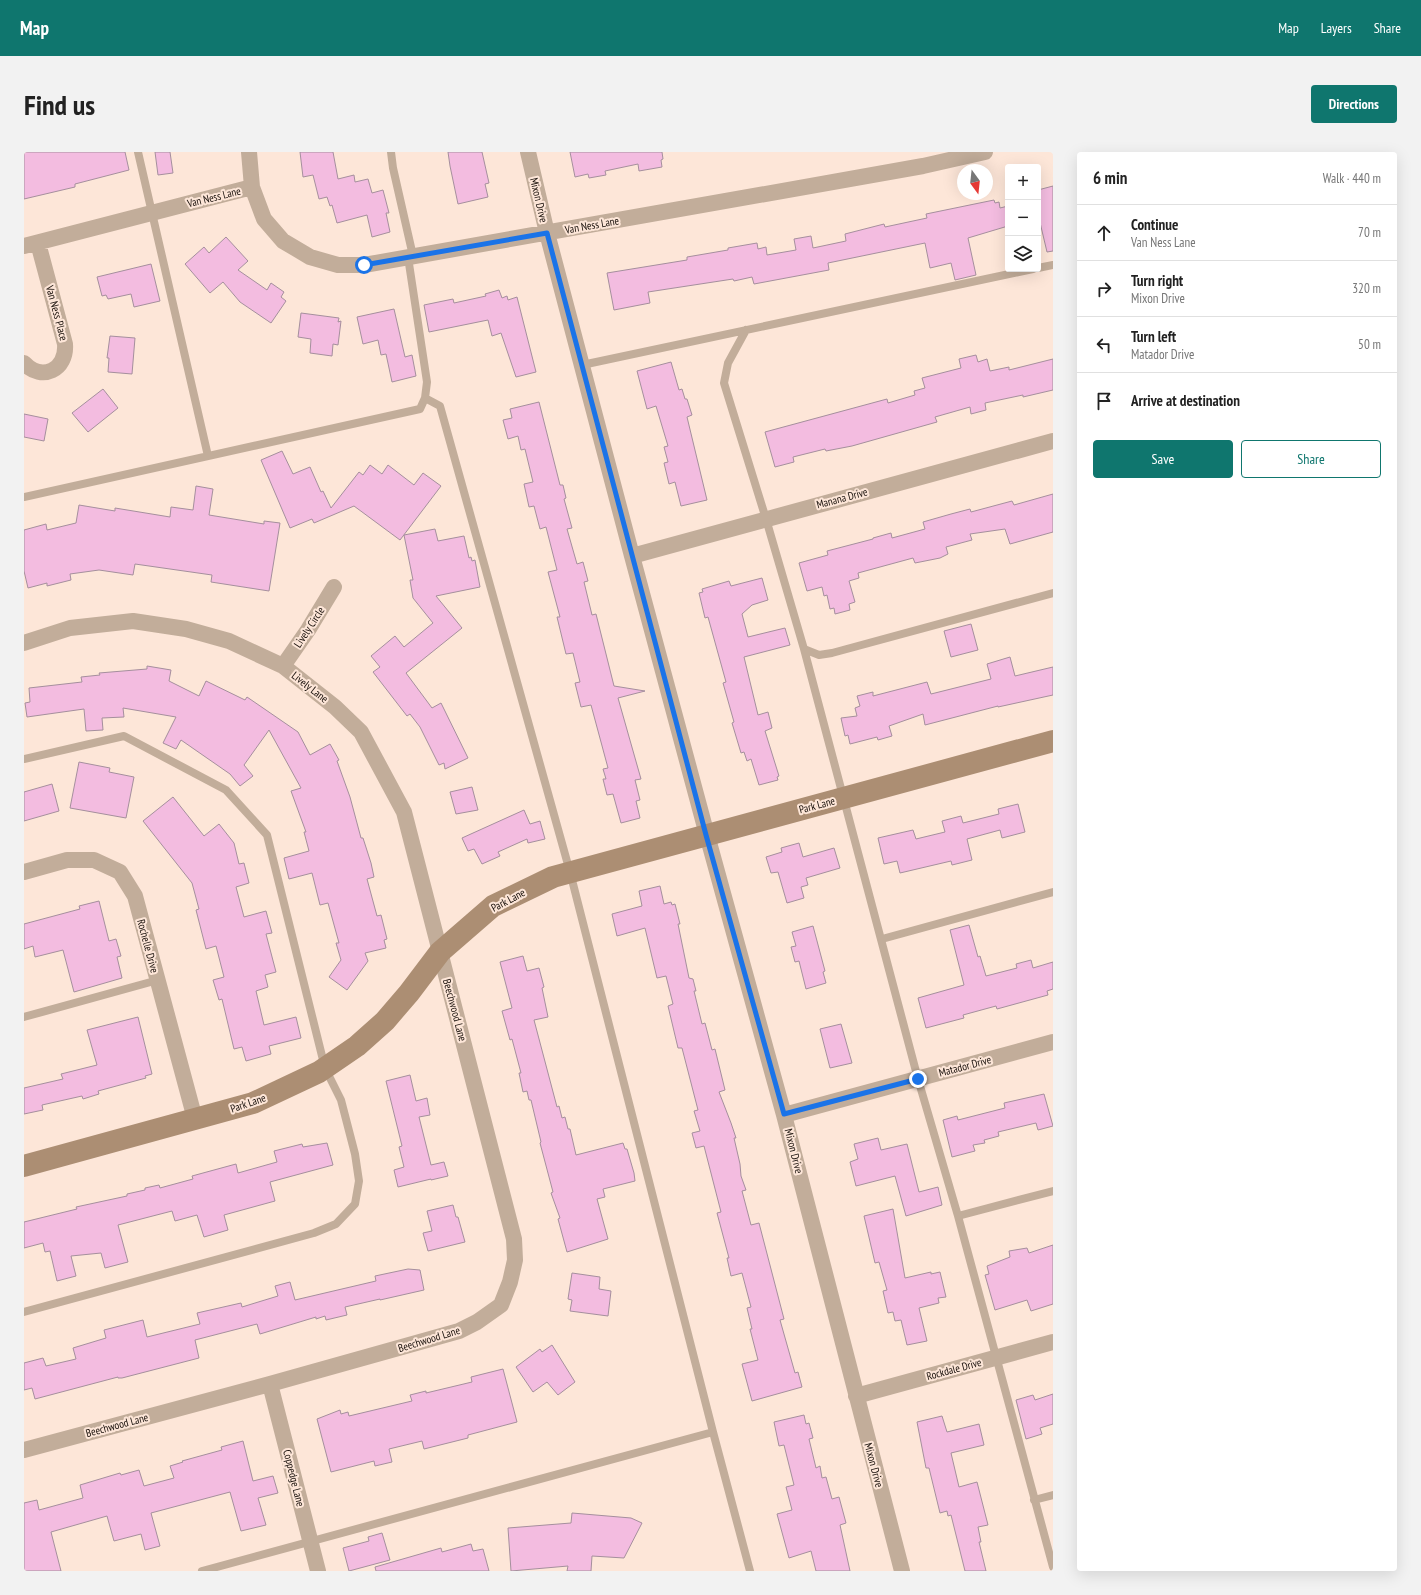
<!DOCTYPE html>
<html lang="en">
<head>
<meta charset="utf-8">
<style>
  :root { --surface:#fff; --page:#f2f2f2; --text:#222; --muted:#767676; --line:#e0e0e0; --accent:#0f766e }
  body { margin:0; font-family:"PT Sans Narrow",sans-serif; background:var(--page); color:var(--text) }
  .controls { position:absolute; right:12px; top:12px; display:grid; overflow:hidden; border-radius:4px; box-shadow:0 4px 16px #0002 }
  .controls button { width:36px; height:36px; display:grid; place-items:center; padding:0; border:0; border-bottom:1px solid var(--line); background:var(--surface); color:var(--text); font:20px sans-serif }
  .compass { position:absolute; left:933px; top:12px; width:36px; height:36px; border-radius:50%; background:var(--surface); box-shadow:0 4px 16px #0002; rotate:165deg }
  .stop { position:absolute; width:12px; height:12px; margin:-9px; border:3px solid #1a73e8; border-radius:50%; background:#fff }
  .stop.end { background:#1a73e8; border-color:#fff; box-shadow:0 1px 4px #0008 }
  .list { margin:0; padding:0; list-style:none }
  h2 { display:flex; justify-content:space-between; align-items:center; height:52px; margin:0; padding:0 16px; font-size:17px }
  h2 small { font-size:13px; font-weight:400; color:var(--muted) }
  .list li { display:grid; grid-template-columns:26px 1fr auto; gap:12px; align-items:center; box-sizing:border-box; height:56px; padding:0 16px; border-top:1px solid var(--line) }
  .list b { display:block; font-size:15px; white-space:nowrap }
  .list p { margin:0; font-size:13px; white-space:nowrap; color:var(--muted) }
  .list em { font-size:13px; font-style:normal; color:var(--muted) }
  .actions { display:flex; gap:8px; padding:12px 16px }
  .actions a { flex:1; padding:9px 0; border:1px solid var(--accent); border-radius:4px; text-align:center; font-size:14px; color:var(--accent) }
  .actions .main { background:var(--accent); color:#fff }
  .icon { flex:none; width:22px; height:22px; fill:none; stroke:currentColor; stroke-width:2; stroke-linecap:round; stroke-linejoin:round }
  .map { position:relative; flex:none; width:1029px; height:1419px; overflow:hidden; border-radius:4px }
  header { display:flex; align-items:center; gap:24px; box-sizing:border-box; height:56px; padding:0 20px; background:var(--accent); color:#fff }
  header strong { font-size:19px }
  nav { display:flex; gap:22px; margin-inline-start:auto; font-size:14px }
  .intro { display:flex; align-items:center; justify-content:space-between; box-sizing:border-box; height:96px; padding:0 24px }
  h1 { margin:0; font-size:28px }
  .button { padding:10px 18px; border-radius:4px; background:var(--accent); color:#fff; font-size:14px; font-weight:700 }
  main { display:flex; gap:24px; padding:0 24px }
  aside { flex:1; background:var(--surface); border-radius:4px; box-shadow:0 4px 16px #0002 }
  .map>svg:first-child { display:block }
</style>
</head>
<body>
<header>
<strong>Map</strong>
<nav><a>Map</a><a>Layers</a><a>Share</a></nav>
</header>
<div class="intro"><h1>Find us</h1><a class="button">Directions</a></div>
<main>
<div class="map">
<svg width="1029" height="1419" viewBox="0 0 1029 1419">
  <rect width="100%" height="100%" fill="#fde6d8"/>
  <path fill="#f3bce0" stroke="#a58f9d" d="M 0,0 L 101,0 L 105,18 L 51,32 L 51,35 L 0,47 Z
    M 131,0 L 146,0 L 149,21 L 134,23 Z
    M 276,0 L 309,0 L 314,27 L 330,23 L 331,30 L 344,27 L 348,41 L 359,38 L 365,61 L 362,61 L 366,80 L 348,85 L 343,63 L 313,71 L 308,53 L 306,54 L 303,45 L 295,47 L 289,23 L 279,25 Z
    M 424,0 L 458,0 L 465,31 L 461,32 L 464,45 L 434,52 L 426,14 Z
    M 546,0 L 638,0 L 639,7 L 637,8 L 638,15 L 615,19 L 614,12 L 581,19 L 582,23 L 565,26 L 564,22 L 551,25 Z
    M 1029,34 L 1029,99 L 1023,100 L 1014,62 L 1014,38 Z
    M 970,48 L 971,51 L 975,50 L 976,56 L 984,54 L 984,74 L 944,86 L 952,123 L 931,128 L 927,111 L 906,116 L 901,91 L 804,111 L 805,118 L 730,132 L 728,125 L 710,129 L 709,127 L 624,140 L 626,151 L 590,158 L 583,121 L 663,108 L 663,105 L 704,98 L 704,96 L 733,91 L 734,97 L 742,95 L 743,103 L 772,98 L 770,87 L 787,84 L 789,96 L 822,89 L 821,82 L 860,72 L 861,75 L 903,66 L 902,62 Z
    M 202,85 L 224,109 L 214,118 L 243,138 L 247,131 L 260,140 L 257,145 L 262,149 L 247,171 L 216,150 L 199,130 L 186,141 L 161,112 L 180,95 L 185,101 Z
    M 127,112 L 136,149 L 110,155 L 107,142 L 84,147 L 82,143 L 78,144 L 73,125 Z
    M 475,138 L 478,146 L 483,144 L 484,148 L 493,145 L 512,220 L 492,225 L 477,181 L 468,184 L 464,168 L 405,180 L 400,153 L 429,147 L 430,151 L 462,144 L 461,142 Z
    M 370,157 L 381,205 L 388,203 L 392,224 L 368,230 L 362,202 L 357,203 L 354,188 L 339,192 L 333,165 Z
    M 277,161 L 315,166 L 314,170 L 317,169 L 314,193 L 309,192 L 308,204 L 286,201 L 287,187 L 274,185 Z
    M 86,184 L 111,186 L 108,222 L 84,220 L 85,206 L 83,206 Z
    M 952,203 L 954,210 L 963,207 L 966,219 L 985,215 L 985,218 L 1029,207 L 1029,238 L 999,245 L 999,243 L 961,251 L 962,258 L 947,262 L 946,255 L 911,265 L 913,270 L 828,294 L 802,299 L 801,297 L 769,305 L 770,310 L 751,315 L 741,280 L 863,247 L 864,251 L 891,243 L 890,239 L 901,236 L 898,226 L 937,216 L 935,207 Z
    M 647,210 L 655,238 L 658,237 L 661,247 L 663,247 L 668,263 L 663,265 L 683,348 L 657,354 L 651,330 L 645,332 L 640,311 L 644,310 L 640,295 L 644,294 L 632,254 L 623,257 L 613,219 Z
    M 79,237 L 94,256 L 64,280 L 48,261 Z
    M 515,250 L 536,333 L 539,333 L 542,346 L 540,347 L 548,376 L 543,377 L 553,412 L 559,410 L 564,429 L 560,430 L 568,463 L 572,462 L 590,534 L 621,539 L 594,546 L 617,627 L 611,628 L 616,648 L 612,649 L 616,666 L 597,671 L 589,642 L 583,643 L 579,627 L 582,627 L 579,617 L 584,616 L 567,553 L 557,555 L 551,531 L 556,530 L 549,501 L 542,502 L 533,465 L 536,465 L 524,420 L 533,418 L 522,375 L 516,377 L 510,354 L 505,355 L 500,332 L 509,330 L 501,297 L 497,298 L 494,284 L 484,287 L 479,268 L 488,266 L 486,257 Z
    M 0,262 L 24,267 L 20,289 L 0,285 Z
    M 258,299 L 269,322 L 286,315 L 297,340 L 299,339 L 307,356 L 335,320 L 339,323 L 346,313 L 358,322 L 364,313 L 390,333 L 399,321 L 417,334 L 376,388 L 330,354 L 290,371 L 288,367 L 266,376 L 237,308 Z
    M 172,334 L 189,337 L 185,363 L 240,372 L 240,369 L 256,371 L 245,439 L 187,430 L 188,423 L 111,412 L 109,423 L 75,418 L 46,422 L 47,428 L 23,434 L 23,431 L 4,436 L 0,419 L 0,378 L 22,372 L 23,378 L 52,371 L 55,353 L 91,359 L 91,356 L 146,365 L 147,355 L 169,358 Z
    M 1029,342 L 1029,380 L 986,392 L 981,377 L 946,382 L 948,388 L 922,395 L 924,402 L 916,406 L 891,411 L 889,406 L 834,421 L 835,426 L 825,429 L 831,450 L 825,452 L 826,458 L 811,462 L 810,456 L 806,457 L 803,443 L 800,444 L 798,435 L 783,439 L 775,411 L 804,403 L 803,399 L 849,387 L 849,386 L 867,381 L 868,386 L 901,377 L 899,370 L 927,362 L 946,357 L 947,360 L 988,349 L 990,353 Z
    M 411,377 L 414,389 L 440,384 L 445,406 L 447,405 L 448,409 L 451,408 L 456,435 L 412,444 L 438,476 L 382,521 L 408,556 L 417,551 L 444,606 L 421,617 L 420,611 L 415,613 L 396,575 L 386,562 L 383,564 L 349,520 L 356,515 L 347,504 L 371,484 L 380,495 L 409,471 L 389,446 L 386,428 L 389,428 L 380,383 Z
    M 738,426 L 744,448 L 728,453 L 718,462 L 724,485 L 761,476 L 766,493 L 720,505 L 734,563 L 744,560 L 748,576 L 741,579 L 755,624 L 753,625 L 754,628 L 735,633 L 727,607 L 723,609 L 720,600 L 717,601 L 708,571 L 710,570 L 699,531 L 702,530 L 684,465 L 681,466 L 675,441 L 679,440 L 678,437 L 705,429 L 707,434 Z
    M 947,472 L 954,498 L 927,505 L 920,479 Z
    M 986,505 L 991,524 L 1029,515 L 1029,543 L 974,555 L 974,554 L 901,573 L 899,562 L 865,574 L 868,584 L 854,588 L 853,585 L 826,592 L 824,583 L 821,584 L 817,566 L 833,564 L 831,556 L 836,554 L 833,544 L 849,540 L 849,544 L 903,530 L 907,542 L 967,527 L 963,512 Z
    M 123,514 L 147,518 L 145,529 L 175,544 L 182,529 L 221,548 L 223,545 L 274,580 L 286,603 L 306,592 L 315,608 L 313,609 L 326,645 L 337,686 L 339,686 L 347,711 L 350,725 L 343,727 L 353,764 L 357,763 L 363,787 L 360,788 L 362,796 L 341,801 L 344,809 L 323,838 L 305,825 L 317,808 L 312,791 L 315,791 L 304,751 L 296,753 L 288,721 L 265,727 L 260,706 L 285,699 L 280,680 L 282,680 L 267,639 L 277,636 L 245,578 L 220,613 L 229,624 L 216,634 L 206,622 L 157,588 L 152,597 L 139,591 L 152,565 L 99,556 L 100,565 L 78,566 L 79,578 L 62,579 L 60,557 L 3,565 L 1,551 L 6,550 L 5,536 L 58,530 L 57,525 L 76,523 L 75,521 L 123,517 Z
    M 55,610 L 86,616 L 85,620 L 110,625 L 102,666 L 46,656 Z
    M 28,632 L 35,659 L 0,669 L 0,640 Z
    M 448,635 L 454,658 L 432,662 L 426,640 Z
    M 149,645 L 180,684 L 195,672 L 210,691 L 215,712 L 220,711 L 225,731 L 212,735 L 220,765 L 242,759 L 248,781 L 242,782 L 252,820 L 241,823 L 244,835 L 232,839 L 240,873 L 272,865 L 277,886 L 245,894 L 247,902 L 222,909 L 218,895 L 210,897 L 198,847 L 195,848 L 189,828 L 200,825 L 192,794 L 182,797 L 172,758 L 175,757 L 168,731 L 119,669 Z
    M 994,652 L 1001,680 L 978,686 L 976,678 L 943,687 L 948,708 L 928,713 L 927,709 L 876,721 L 873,709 L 860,712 L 854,686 L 889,678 L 892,687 L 921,680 L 918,669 L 937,664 L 939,671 L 975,662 L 974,657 Z
    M 500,658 L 506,672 L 516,669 L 521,687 L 504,691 L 503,687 L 474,700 L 476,704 L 458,712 L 450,697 L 444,699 L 438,686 Z
    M 775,691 L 779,705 L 810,696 L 816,716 L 782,726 L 784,733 L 777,735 L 780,746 L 763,751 L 754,720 L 747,721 L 742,705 L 758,700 L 757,696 Z
    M 636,734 L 640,752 L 647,750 L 648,753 L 651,752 L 656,772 L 654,772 L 665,826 L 669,827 L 672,839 L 670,839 L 678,872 L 681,871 L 688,898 L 691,897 L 701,938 L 695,940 L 707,971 L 712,986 L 710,986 L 716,1012 L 717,1024 L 722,1038 L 718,1039 L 727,1073 L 735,1071 L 760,1167 L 756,1168 L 771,1221 L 774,1220 L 778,1235 L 728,1249 L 718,1212 L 734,1208 L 726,1177 L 728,1177 L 723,1156 L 727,1155 L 718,1121 L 707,1124 L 703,1106 L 705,1106 L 693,1061 L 697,1060 L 680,994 L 672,996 L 668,981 L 676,979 L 670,959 L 674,958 L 658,896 L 654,896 L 644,854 L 649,852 L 642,824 L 633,826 L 621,776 L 593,784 L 588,762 L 618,754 L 615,739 Z
    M 75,749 L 85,789 L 92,787 L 97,804 L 93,805 L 98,826 L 50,840 L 39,798 L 11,805 L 9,794 L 0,797 L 0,772 L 56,757 L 55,754 Z
    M 945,773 L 954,805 L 956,804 L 962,824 L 993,816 L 992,812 L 1007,808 L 1009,816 L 1029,810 L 1029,837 L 1023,839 L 1024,843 L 973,857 L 972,854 L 939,863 L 940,866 L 902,876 L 894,846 L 940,833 L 926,778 Z
    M 789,774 L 801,819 L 799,820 L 802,831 L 782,837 L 775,809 L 771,810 L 767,795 L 772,794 L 768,780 Z
    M 499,804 L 503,819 L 515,816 L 520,835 L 518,836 L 524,865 L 510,868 L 533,955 L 535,954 L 538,966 L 541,965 L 544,977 L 546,977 L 552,1003 L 599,991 L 601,997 L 603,997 L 610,1021 L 611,1029 L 579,1037 L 581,1045 L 573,1047 L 584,1087 L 543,1100 L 534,1067 L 536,1066 L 527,1041 L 529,1040 L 516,991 L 517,990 L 507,948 L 505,948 L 503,939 L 499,940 L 495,921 L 497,921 L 488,887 L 486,888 L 478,859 L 488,856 L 476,810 Z
    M 114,865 L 128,922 L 121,924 L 122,926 L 74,939 L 75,942 L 59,947 L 58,944 L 18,953 L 19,958 L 0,962 L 0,936 L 39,927 L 37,922 L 73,913 L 63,878 Z
    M 817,872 L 828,911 L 806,916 L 796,877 Z
    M 386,923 L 392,949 L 403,946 L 406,963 L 395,965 L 407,1013 L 420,1010 L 424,1024 L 407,1028 L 407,1027 L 374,1035 L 370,1018 L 380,1015 L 375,995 L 378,994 L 362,929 Z
    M 1020,942 L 1029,974 L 1014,978 L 1012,971 L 974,980 L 975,984 L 960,988 L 961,991 L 949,993 L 951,999 L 928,1005 L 919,968 L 933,964 L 934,968 L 981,956 L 980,951 Z
    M 854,986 L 857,998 L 883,992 L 895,1040 L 914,1035 L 918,1053 L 882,1064 L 871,1024 L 832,1034 L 826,1010 L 834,1007 L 830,992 Z
    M 303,991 L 309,1013 L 246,1030 L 251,1049 L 200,1063 L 204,1078 L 180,1085 L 173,1063 L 151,1069 L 148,1059 L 94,1073 L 104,1110 L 81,1116 L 77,1101 L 47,1104 L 52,1124 L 33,1129 L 26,1099 L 21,1100 L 19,1091 L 0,1096 L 0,1070 L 53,1057 L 52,1055 L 103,1044 L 103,1042 L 121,1038 L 121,1036 L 135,1033 L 136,1036 L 169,1027 L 168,1024 L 212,1012 L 214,1021 L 253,1010 L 250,999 L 278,992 L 279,995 Z
    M 429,1053 L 432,1065 L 434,1065 L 441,1090 L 404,1099 L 399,1081 L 408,1079 L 403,1059 Z
    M 869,1057 L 881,1126 L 907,1120 L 907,1122 L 916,1120 L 922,1145 L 914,1146 L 915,1151 L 895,1156 L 903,1189 L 883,1193 L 877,1168 L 871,1169 L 869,1160 L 864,1161 L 859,1139 L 863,1138 L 855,1110 L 851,1111 L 840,1064 Z
    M 1029,1093 L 1029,1152 L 1007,1159 L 1003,1148 L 971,1158 L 961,1123 L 965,1122 L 963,1114 L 986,1105 L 985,1099 L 1003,1096 L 1005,1101 Z
    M 384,1117 L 396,1118 L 400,1138 L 356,1148 L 356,1147 L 321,1155 L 323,1163 L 302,1168 L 301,1164 L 292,1167 L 292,1165 L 236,1182 L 233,1172 L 171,1188 L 175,1206 L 98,1226 L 94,1226 L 94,1225 L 11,1247 L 8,1236 L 0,1238 L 0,1211 L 19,1206 L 22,1214 L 52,1207 L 49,1196 L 82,1186 L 80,1178 L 119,1168 L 123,1185 L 176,1172 L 173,1161 L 217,1151 L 218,1155 L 254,1144 L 251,1134 L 266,1130 L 271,1148 L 352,1129 L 351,1124 Z
    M 548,1121 L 576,1125 L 575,1137 L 587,1139 L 584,1164 L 546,1159 L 548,1148 L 544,1147 Z
    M 528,1193 L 551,1230 L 534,1243 L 523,1230 L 509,1240 L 492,1215 L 516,1197 L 518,1200 Z
    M 479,1217 L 493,1270 L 444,1283 L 444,1286 L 400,1297 L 398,1289 L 365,1297 L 368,1310 L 351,1314 L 350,1309 L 307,1320 L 293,1267 L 316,1258 L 317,1262 L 324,1260 L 325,1264 L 388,1249 L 386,1243 L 402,1239 L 402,1241 L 448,1230 L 447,1225 Z
    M 1029,1242 L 1029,1272 L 1016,1276 L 1018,1282 L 1002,1287 L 992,1248 L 1009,1243 L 1011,1248 Z
    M 780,1263 L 782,1272 L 785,1271 L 789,1286 L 785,1287 L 792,1316 L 796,1314 L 798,1326 L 802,1325 L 808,1347 L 815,1345 L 822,1371 L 816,1373 L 826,1419 L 792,1419 L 787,1399 L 765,1406 L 753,1362 L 768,1358 L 762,1335 L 770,1333 L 760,1293 L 755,1294 L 750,1270 Z
    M 918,1264 L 923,1280 L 955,1272 L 960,1293 L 927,1301 L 935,1335 L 953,1330 L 964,1373 L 954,1375 L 957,1390 L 955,1390 L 962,1419 L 941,1419 L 927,1363 L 924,1364 L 923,1359 L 916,1361 L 905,1316 L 902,1316 L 893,1270 Z
    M 219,1289 L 229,1329 L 249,1324 L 254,1341 L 234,1346 L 242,1373 L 217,1379 L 206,1340 L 127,1361 L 136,1394 L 121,1398 L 117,1382 L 90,1389 L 83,1364 L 27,1380 L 37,1419 L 0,1419 L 0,1351 L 13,1348 L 15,1358 L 59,1346 L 56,1333 L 96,1321 L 97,1323 L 115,1318 L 120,1334 L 150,1326 L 146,1314 L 159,1310 L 158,1309 L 198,1298 L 197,1295 Z
    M 548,1361 L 607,1366 L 618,1371 L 600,1406 L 568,1404 L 567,1419 L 543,1419 L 544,1414 L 487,1419 L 484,1376 L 547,1371 Z
    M 358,1381 L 366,1408 L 325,1419 L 319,1396 L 345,1389 L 344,1385 Z
    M 447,1392 L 449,1399 L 459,1397 L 465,1419 L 352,1419 L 351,1415 L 417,1396 L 418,1400 Z"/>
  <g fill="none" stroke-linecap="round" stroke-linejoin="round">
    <path stroke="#c2ad9a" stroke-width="8" d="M 114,0 L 184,304
      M 367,0 L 369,16 L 389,104
      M 1014,116 L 1029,113
      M 722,178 L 704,211 L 700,231 L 742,367 L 780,497 L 795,503 L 808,501 L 1029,441
      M 558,213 L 1009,117
      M 401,246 L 416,254 L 546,720 L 689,1280 L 726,1419
      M 0,345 L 396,257 L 401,246 L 403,230 L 384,105
      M 780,497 L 894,927 L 934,1064 L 1029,1415
      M 0,607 L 100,584 L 202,638 L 243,683 L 301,916 L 317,948 L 331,1002 L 335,1029 L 331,1052 L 312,1072 L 290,1081 L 0,1160
      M 858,787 L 1029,740
      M 0,865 L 134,828
      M 934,1064 L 1029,1039
      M 1010,1348 L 1029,1343
      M 178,1419 L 689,1280"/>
    <path stroke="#c2ad9a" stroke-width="16" d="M 225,0 L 228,35 L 240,67 L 259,89 L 286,105 L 314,113 L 340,113 L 899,14 L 961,0
      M 504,0 L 523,81 L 608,404 L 683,683 L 760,963 L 878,1419
      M 0,94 L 228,35
      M 0,211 C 18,230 43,218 41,192 L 14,91
      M 608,404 L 1029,289
      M 0,491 L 46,476 L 109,469 L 162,477 L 205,489 L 259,514 L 311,555 L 337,580 L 380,660 L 490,1087 L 491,1108 L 486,1130 L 477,1153 L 453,1170 L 435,1179 L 246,1232 L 0,1298
      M 259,514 L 284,478 L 310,435
      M 0,720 L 43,708 L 70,708 L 96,720 L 111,744 L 171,967
      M 760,963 L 1029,890
      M 246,1232 L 294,1419
      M 832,1244 L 1029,1190"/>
    <path stroke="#ac8e73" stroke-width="22" d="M 0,1014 L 229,951 L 295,920 L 333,894 L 361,869 L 385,841 L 416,800 L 469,754 L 529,725 L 1029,589"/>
  </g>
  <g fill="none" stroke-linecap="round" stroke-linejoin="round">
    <path stroke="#1a73e8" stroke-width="5" d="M 340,113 L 523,81 L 682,683 L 760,962 L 894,927"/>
  </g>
  <g text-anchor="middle" stroke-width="4" stroke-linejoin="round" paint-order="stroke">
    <g font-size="11" fill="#170f0a" stroke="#fde6d8">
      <text transform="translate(190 45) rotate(-14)" y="4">Van Ness Lane</text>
      <text transform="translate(515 48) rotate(77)" y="4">Mixon Drive</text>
      <text transform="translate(568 73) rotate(-10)" y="4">Van Ness Lane</text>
      <text transform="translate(33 161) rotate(75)" y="4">Van Ness Place</text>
      <text transform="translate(818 346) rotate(-15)" y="4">Manana Drive</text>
      <text transform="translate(285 475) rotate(-57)" y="4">Lively Circle</text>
      <text transform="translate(286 535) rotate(38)" y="4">Lively Lane</text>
      <text transform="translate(793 653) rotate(-15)" y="4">Park Lane</text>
      <text transform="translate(484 748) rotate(-28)" y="4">Park Lane</text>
      <text transform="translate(124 794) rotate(75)" y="4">Rochelle Drive</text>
      <text transform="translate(431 858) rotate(75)" y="4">Beechwood Lane</text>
      <text transform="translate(941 914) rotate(-15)" y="4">Matador Drive</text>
      <text transform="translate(224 951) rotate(-19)" y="4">Park Lane</text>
      <text transform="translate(770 999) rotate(76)" y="4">Mixon Drive</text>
      <text transform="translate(405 1187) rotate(-17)" y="4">Beechwood Lane</text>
      <text transform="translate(930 1217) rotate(-15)" y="4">Rockdale Drive</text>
      <text transform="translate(93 1273) rotate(-15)" y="4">Beechwood Lane</text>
      <text transform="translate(850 1313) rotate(75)" y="4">Mixon Drive</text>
      <text transform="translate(270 1326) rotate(76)" y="4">Coppedge Lane</text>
    </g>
  </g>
</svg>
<div class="controls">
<button>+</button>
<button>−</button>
<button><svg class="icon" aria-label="layers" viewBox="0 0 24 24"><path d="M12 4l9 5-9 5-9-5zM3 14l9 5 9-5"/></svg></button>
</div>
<svg class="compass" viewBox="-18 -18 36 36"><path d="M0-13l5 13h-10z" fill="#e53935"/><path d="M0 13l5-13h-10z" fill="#767676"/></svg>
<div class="stop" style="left:340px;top:113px"></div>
<div class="stop end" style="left:894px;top:927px"></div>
</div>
<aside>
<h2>6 min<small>Walk · 440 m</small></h2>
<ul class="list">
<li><svg class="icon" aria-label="ahead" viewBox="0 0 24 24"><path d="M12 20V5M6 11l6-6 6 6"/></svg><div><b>Continue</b><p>Van Ness Lane</p></div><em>70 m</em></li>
<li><svg class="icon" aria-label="right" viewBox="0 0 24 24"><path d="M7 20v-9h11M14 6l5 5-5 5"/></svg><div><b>Turn right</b><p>Mixon Drive</p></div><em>320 m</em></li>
<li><svg class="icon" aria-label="left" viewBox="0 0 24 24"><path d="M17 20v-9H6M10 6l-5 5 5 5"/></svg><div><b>Turn left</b><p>Matador Drive</p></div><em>50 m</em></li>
<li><svg class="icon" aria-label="arrive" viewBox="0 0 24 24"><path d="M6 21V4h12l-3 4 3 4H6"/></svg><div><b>Arrive at destination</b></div></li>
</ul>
<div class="actions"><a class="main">Save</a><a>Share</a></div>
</aside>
</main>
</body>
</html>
